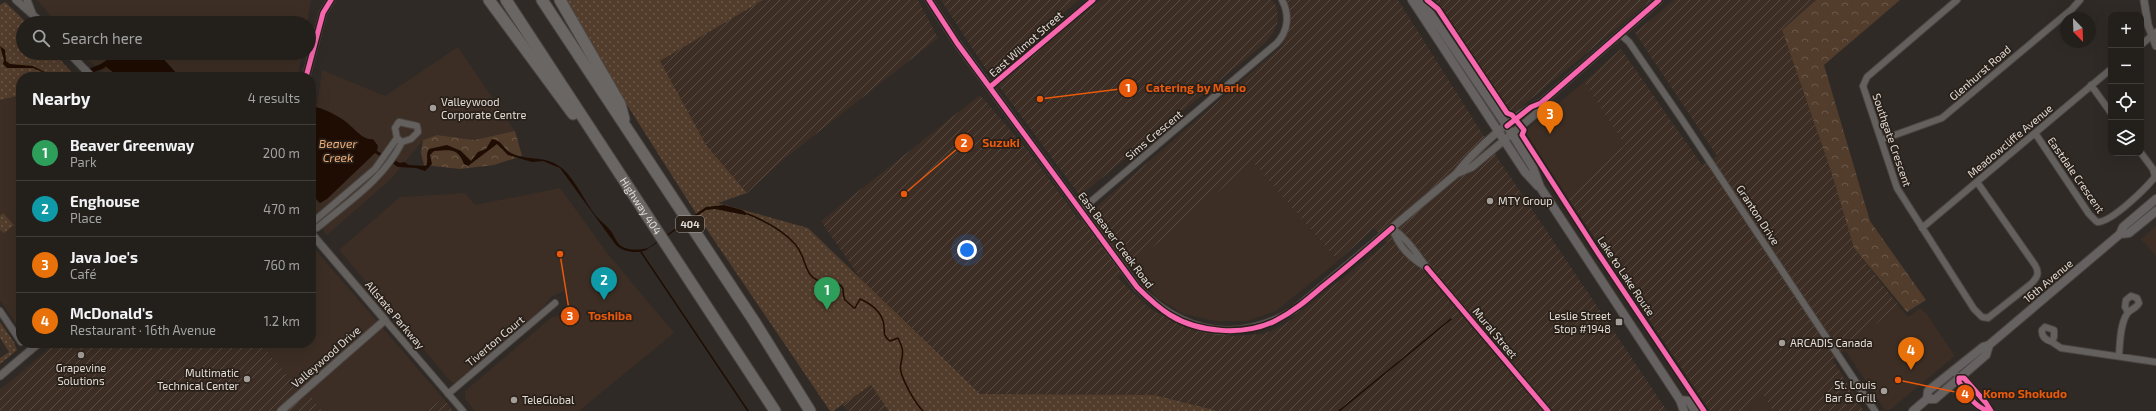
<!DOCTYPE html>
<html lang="en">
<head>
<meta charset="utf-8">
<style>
  :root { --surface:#23201c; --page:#2b2825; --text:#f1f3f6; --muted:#a3a3a3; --line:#403e3b; --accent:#a39e99 }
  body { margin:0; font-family:"Exo 2",sans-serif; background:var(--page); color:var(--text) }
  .controls { position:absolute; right:12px; top:12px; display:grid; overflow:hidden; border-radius:8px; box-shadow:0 4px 16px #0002 }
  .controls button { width:36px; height:36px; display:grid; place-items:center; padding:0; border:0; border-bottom:1px solid var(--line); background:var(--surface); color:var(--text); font:20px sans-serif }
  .compass { position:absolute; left:2060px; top:12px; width:36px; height:36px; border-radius:50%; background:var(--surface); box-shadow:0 4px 16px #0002; rotate:157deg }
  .you { position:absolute; left:967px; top:250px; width:14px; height:14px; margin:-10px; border:3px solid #fff; border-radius:50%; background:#1a73e8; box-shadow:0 0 0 6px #1a73e833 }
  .badge { display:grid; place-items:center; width:26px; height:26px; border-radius:50%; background:var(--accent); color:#fff; font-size:13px; font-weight:700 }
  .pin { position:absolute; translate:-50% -33px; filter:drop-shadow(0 1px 2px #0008) }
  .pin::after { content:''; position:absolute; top:21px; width:14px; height:12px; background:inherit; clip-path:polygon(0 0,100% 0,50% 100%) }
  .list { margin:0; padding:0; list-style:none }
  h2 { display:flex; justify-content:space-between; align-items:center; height:52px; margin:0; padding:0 16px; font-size:17px }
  h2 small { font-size:13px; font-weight:400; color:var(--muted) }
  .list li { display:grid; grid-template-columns:26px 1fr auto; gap:12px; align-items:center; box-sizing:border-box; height:56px; padding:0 16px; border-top:1px solid var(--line) }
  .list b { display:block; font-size:15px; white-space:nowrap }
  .list p { margin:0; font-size:13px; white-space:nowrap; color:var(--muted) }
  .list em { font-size:13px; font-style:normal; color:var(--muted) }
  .icon { flex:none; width:22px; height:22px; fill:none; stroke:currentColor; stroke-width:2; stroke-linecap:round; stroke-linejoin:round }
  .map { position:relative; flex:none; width:2156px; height:411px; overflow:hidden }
  .search { position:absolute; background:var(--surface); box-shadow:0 4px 16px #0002; left:16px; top:16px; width:300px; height:44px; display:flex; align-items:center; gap:10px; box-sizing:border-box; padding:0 14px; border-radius:22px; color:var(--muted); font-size:15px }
  .panel { position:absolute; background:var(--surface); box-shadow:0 4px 16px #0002; left:16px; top:72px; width:300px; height:276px; border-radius:16px }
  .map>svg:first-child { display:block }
</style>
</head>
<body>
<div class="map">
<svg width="2156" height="411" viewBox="0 0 2156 411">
  <defs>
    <pattern id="industrial-furrows" width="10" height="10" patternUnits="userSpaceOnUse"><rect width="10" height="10" fill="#3c2e24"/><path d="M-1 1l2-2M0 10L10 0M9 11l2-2" fill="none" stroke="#584c43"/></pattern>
    <pattern id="grass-dots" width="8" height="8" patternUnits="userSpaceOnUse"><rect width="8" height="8" fill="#523c2b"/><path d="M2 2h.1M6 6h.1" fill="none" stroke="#6b5849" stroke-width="1.8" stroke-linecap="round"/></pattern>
    <pattern id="forest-crowns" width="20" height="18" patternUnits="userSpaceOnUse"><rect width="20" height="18" fill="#523c2b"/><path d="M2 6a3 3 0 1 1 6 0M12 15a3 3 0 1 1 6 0" fill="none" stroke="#6b5849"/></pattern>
  </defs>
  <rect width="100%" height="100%" fill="#2f2a26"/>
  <path fill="#3c2e24" d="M 37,0 L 311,0 L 307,23 L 57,23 Z
    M 458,47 L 515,131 L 474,140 L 437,135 L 423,140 L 391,179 L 327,235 L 311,215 L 311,125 L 315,120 L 322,70 L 385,96 Z
    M 82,53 L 302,53 L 298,77 L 111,77 L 90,62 Z
    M 1584,82 L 1625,145 L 1566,195 L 1525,131 Z
    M 21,95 L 21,331 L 0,300 L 0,100 Z
    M 1253,162 L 1338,261 L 1276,311 L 1247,321 L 1215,321 L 1184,314 L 1156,297 L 1131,263 Z
    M 560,188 L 608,254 L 674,333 L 579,411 L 475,411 L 465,399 L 465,391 L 552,317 L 563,315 L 567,309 L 568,300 L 564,291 L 551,297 L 544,307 L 457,382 L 452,383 L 339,250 L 400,197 L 465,193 L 475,205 Z
    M 2156,226 L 2156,256 L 2141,239 Z
    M 313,247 L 443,398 L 427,411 L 322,411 L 308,393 L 298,388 L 260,343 L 311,343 L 311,287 L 315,284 L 311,279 L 311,250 Z
    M 1898,305 L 1908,317 L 1920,308 L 1926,313 L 1955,356 L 1890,410 L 1885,410 L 1845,350 Z
    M 1763,395 L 1773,411 L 1744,411 Z"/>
  <path fill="url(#industrial-furrows)" fill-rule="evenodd" d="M 763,0 L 918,0 L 938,38 L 784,159 L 747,193 L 706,145 L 659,61 Z
    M 941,0 L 1079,0 L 990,75 Z
    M 1101,0 L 1272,0 L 1277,7 L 1278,21 L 1273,33 L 1265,43 L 1080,196 L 999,86 L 1003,79 Z
    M 1285,0 L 1398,0 L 1499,160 L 1667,411 L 1218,411 L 1154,395 L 980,394 L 865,285 L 821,221 L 980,95 L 1030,153 L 1080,221 L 1282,46 L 1290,15 ZM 1253,162 L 1338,261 L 1374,228 L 1387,243 L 1284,325 L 1263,334 L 1233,336 L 1189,329 L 1150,309 L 1117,277 Z
    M 1434,0 L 1651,0 L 1515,112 L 1508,112 Z
    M 1674,0 L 1816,0 L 1782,30 L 1831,171 L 1854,248 L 1898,305 L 1833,360 L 1864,411 L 1773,411 L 1763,395 L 1744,411 L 1710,411 L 1566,195 L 1625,145 L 1584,82 L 1621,49 L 1702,165 L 1717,156 L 1635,33 Z
    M 56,343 L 260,343 L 298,388 L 308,393 L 322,411 L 0,411 L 0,390 Z
    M 871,385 L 889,411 L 847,411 L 842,404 Z
    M 443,398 L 453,411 L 427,411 Z"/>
  <path fill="url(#grass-dots)" d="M 567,0 L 763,0 L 660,61 L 706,145 L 747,193 L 718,203 L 808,228 L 980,394 L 1154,395 L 1218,411 L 889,411 L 871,385 L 833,411 L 830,411 L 697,215 L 622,97 Z
    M 5,2 L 27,23 L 23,23 L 23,53 L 54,53 L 76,77 L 21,77 L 21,95 L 0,100 L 0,5 Z
    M 3,213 L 14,225 L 4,233 L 0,230 L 0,216 Z
    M 0,322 L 14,342 L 17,350 L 0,364 L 0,358 L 9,352 L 0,338 Z"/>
  <path fill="url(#forest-crowns)" d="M 1816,0 L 1900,0 L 1824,65 L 1870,221 L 1926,300 L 1907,312 L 1854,248 L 1831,171 L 1782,30 Z
    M 515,131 L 522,156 L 494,165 L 460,169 L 424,165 L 421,153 L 423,140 L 437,135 L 474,140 Z"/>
  <path fill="#1f0d03" d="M 0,46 L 5,50 L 6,61 L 10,64 L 33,66 L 54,77 L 33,68 L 7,68 L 3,64 L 4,60 Z
    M 117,53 L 158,53 L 180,77 L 119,77 L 105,66 L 105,68 L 80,77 L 69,77 L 101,64 Z
    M 311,106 C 323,108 332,113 342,119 C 352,125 362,141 373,139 L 378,146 L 377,151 L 400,163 L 404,162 L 409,165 L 426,166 C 429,160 425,155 429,149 L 447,145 L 461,151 L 471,161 L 478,152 L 486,149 L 492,139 C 502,140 503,149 511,153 C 529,162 546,154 563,169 C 577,182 584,201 596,216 C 600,221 605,224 609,229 C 614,234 616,243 621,246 C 628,251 640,250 648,248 L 706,207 L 724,205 L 742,210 L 748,214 L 745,215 L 715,209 L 706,210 L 646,250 C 637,254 623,252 616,245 L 560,168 L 543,161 L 532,162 L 508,155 L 497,144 L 468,166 L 464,164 C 458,147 449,150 434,151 L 430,155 L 432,164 L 425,171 L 416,168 L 398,167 L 375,153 L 327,199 L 320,203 L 311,194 Z"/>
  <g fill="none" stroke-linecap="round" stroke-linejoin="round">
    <path stroke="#1f0d03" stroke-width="1.5" d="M 748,214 C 765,221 783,230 795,244 C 809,260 801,277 825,283 L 833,281 C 849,289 840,290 845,300 L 854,308 L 855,308 L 860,299 C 869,303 880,310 883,321 C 886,329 881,335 890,341 L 898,338 C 908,357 898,360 901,372 C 904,383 915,403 923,411
      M 641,252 L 748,411
      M 1339,411 L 1451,319"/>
    <g stroke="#4b4643" stroke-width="8">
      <path id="minor" d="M 1957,0 L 1867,77 L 1863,86 L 1897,188 L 1974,309 L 1982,317 L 1988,318 L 2031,284 C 2037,278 2040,273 2035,265 L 1977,182
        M 1620,34 L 1629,42 L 1681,118 L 1875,411
        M 2141,45 L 2156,32
        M 2091,85 L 2111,113
        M 990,87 L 1093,0
        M 2035,133 L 2089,214 L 2097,222 C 2111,223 2146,188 2155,177 L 2153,169 L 2141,153
        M 1881,140 L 1942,118 L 2072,9 L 2080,0
        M 1081,210 L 1277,43 C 1288,31 1290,15 1282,0
        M 311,227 L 314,221 L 375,169 L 397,138
        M 1392,228 C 1409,240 1417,255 1429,270 L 1548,411
        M 1392,228 C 1399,247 1410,258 1427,268
        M 1922,228 L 2111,69
        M 311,230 L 317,228 C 348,202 384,179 402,142 L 411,139 L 418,132 L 417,126 L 399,122 L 395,128 L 397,138 L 402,142
        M 0,311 L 21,342
        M 385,320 L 463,411
        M 2052,342 C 2046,340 2041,337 2042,330 L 2045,327 L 2054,330 L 2054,337 L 2052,342 L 2061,348 L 2156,362
        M 2119,355 C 2120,343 2120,324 2127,314 C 2130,309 2136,309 2139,303 L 2137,298 L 2131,296 L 2126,300 L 2125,307 L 2128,312
        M 1953,370 L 1959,378 L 1959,382 C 1968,394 1974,408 1990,411
        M 1959,378 L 1964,378 L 1986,403 L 1991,411
        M 448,394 L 555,303"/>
    </g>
    <g stroke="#4b4643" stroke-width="9">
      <path id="tertiary" d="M 16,0 L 42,23
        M 27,0 L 32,13
        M 929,0 L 957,43 L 1137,287 C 1184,334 1236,345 1294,310 L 1456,174 C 1472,153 1516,112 1541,103 L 1659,0
        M 2144,0 L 2148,25 L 2156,46
        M 69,53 L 92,77
        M 306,77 L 323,13 L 331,0
        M 1458,173 L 1472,167 L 1538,112 L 1541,103
        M 0,376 L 39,343
        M 281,411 L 385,320 L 311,233"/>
    </g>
    <g stroke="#4b4643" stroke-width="10">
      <path id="secondary" d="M 1412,0 L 1525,172 L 1538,186
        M 1421,0 L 1507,126 L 1533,168 L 1540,187 L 1680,400 L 1684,411
        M 2120,234 L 2129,233 L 2156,211
        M 1927,399 L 1928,391 L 1983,347 L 1989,345 L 2120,234 L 2123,227 L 2156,199
        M 1680,400 L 1689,401 L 1695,411
        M 1913,411 L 1927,399 L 1935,399 L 1986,355 L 1989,345"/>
    </g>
    <g stroke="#4b4643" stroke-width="13">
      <g id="motorway">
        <path d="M 489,0 L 573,114"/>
        <path id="s1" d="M 506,0 L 775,411"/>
        <path d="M 542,0 L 754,321 L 810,411"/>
        <path d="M 560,0 L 620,104 L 624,119"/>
      </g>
    </g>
    <use href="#minor" stroke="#63605e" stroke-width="6"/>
    <use href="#tertiary" stroke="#63605e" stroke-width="7"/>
    <use href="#secondary" stroke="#666261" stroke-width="8"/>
    <use href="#motorway" stroke="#6a6663" stroke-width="11"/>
    <g stroke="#292019" stroke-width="8">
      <path id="cycleway" d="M 929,0 L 957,43 L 1137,287 C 1147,297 1157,307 1170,315 C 1199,333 1244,336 1275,321 C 1293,312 1307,300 1322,287 C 1346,268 1369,248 1392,228
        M 1427,0 L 1438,9 L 1507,113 L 1512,115 L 1524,130 L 1522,135 L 1596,250 L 1704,411
        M 306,77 L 323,13 L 331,0
        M 990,87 L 1093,0
        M 1507,126 L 1531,107 L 1541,103 L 1659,0
        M 1427,268 L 1548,411
        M 1990,411 C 1974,408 1968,394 1959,382 L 1959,378 L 1964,378 L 1986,403 L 1991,411"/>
    </g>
    <use href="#cycleway" stroke="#f766af" stroke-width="5"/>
  </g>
  <g fill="#a39e99" stroke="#292019" stroke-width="1.5">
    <circle cx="433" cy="108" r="4"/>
    <circle cx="1490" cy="201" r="4"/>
    <rect x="1615" y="318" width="8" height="8" rx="2"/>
    <circle cx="1782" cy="343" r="4"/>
    <circle cx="81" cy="355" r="4"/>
    <circle cx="247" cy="379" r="4"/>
    <circle cx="1884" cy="391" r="4"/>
    <circle cx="514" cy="400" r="4"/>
  </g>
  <g text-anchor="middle" stroke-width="3.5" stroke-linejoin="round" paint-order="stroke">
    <rect fill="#292019" stroke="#aaa49e" stroke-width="1" x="676" y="216" width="28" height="16" rx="3"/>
    <g font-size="10" font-weight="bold" fill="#e2dcd7">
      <text x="690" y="228">404</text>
    </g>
    <g font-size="11" fill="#e2dcd7" stroke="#292019">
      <text transform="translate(1026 44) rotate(-41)" y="4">East Wilmot Street</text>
      <text transform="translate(1980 73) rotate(-41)" y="4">Glenhurst Road</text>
      <text transform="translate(1154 135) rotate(-40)" y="4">Sims Crescent</text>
      <text transform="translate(1892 140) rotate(71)" y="4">Southgate Crescent</text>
      <text transform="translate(2010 141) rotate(-40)" y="4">Meadowcliffe Avenue</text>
      <text transform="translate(2076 175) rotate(55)" y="4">Eastdale Crescent</text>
      <text dy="4" stroke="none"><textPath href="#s1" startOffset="246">Highway 404</textPath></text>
      <text transform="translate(1758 215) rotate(57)" y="4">Granton Drive</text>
      <text transform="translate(1116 240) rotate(53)" y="4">East Beaver Creek Road</text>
      <text transform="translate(1626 276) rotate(56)" y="4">Lake to Lake Route</text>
      <text transform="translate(2048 281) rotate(-40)" y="4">16th Avenue</text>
      <text transform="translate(395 315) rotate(50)" y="4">Allstate Parkway</text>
      <text transform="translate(1495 333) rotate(50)" y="4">Mural Street</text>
      <text transform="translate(495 341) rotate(-40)" y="4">Tiverton Court</text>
      <text transform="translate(326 357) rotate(-41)" y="4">Valleywood Drive</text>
    </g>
    <g font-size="11" fill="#e2dcd7" stroke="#292019" text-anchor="start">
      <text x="441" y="106">Valleywood<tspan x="441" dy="13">Corporate Centre</tspan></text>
      <text x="1498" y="205">MTY Group</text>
      <text x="1611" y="320" text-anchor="end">Leslie Street<tspan x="1611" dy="13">Stop #1948</tspan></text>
      <text x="1790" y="347">ARCADIS Canada</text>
      <text x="81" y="372" text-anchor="middle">Grapevine<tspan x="81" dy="13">Solutions</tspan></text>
      <text x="239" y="377" text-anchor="end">Multimatic<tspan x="239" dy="13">Technical Center</tspan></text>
      <text x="1876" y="389" text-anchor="end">St. Louis<tspan x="1876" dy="13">Bar &amp; Grill</tspan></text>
      <text x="522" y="404">TeleGlobal</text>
    </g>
    <g font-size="12" font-style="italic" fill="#f1af79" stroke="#292019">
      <text x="338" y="148">Beaver<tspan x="338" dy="14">Creek</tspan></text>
    </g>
  </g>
  <path fill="none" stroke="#e8590c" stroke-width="1.5" d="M1040 99L1128 88M904 194L964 143M560 254L570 316M1898 380L1965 394"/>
  <g fill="#e8590c" stroke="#292019" stroke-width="1.5">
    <circle cx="1040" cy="99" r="4"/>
    <circle cx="904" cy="194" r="4"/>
    <circle cx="560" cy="254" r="4"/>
    <circle cx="1898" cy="380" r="4"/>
    <circle cx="1128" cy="88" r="10"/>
    <circle cx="964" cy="143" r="10"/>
    <circle cx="570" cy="316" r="10"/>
    <circle cx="1965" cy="394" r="10"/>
  </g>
  <g font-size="12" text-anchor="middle" font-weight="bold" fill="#fff">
    <text x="1128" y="92">1</text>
    <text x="964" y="147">2</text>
    <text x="570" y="320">3</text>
    <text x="1965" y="398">4</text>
  </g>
  <g font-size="12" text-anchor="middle" font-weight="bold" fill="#e8590c" stroke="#292019" stroke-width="3.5" stroke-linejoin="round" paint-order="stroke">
    <text x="1196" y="92">Catering by Mario</text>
    <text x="1001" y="147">Suzuki</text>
    <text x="610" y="320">Toshiba</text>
    <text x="2025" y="398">Komo Shokudo</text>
  </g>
</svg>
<div class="controls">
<button>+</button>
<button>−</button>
<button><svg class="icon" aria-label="locate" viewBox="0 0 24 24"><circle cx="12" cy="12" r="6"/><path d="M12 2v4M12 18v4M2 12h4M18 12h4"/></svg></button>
<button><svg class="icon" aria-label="layers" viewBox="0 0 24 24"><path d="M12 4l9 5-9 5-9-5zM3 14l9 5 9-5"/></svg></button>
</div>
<svg class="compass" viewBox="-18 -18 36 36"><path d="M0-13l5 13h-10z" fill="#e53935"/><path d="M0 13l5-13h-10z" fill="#a3a3a3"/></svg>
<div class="you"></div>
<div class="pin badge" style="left:827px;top:310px;background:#2e9e5b">1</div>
<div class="pin badge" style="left:604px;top:300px;background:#0f9aa8">2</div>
<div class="pin badge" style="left:1550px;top:134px;background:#e8710a">3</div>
<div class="pin badge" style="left:1911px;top:370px;background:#e8710a">4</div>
<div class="search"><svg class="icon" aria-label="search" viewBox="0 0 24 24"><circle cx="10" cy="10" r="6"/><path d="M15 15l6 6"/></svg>Search here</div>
<section class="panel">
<h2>Nearby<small>4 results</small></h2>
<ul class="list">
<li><span class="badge" style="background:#2e9e5b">1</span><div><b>Beaver Greenway</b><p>Park</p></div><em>200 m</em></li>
<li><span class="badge" style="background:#0f9aa8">2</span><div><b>Enghouse</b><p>Place</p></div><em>470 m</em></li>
<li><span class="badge" style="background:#e8710a">3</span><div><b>Java Joe's</b><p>Café</p></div><em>760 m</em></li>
<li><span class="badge" style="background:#e8710a">4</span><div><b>McDonald's</b><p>Restaurant · 16th Avenue</p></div><em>1.2 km</em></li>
</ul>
</section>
</div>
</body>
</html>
